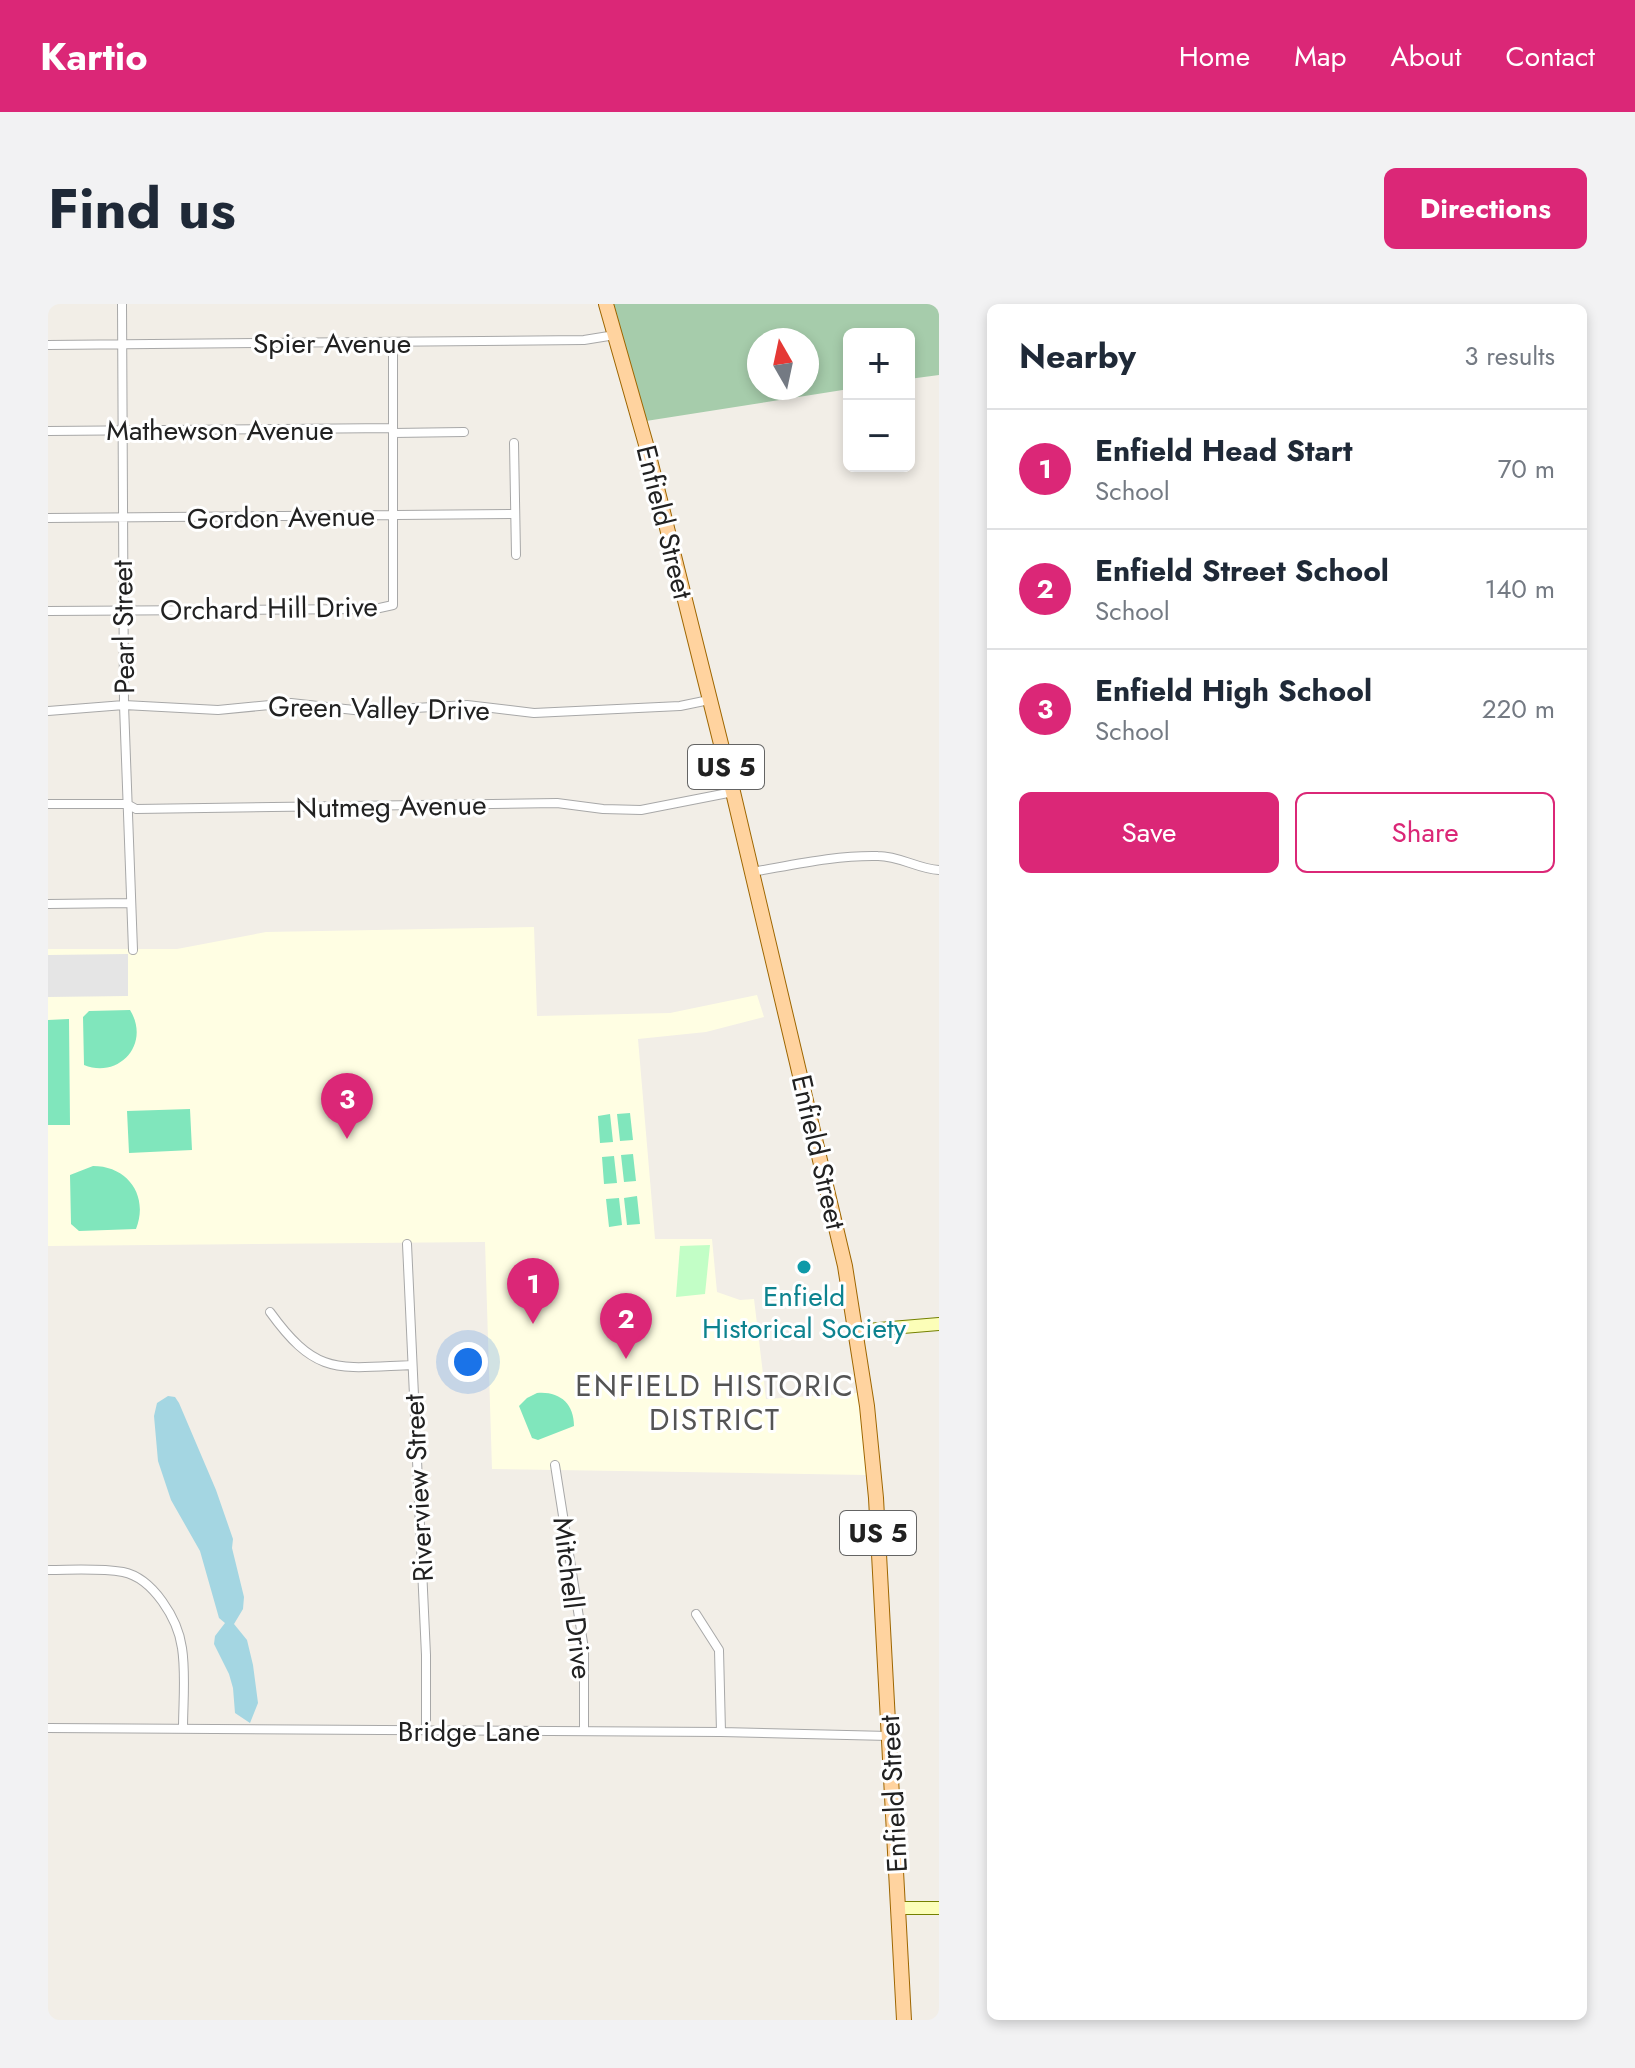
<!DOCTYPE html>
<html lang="en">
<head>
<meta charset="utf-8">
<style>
  :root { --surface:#fff; --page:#f2f2f3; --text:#1f2937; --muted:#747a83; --line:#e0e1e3; --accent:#db2777 }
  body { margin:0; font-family:Jost,sans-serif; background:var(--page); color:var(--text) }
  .controls { position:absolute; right:24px; top:24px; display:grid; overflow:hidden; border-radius:12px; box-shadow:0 4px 12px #0003 }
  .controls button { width:72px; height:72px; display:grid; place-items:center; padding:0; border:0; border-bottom:2px solid var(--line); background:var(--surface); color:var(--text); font:40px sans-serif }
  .compass { position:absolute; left:699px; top:24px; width:72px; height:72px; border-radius:50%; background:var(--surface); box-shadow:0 4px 12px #0003; rotate:351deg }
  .you { position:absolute; left:420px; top:1058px; width:28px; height:28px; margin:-20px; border:6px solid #fff; border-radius:50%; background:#1a73e8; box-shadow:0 0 0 12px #1a73e833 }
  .badge { display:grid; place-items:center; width:52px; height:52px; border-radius:50%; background:var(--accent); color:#fff; font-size:26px; font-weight:700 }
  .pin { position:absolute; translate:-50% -66px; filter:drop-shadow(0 2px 4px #0008) }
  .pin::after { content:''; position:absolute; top:42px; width:28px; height:24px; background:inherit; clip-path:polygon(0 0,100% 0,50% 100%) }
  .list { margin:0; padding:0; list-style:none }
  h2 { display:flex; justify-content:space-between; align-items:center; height:104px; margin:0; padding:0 32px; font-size:34px }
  h2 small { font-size:26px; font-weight:400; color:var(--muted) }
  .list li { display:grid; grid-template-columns:52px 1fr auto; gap:24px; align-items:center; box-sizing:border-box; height:120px; padding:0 32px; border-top:2px solid var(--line) }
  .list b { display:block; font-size:30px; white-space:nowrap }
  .list p { margin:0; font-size:26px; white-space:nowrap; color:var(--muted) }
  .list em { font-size:26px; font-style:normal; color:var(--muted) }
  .actions { display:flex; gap:16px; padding:24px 32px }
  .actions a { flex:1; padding:18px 0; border:2px solid var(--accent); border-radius:12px; text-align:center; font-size:28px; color:var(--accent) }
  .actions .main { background:var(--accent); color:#fff }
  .map { position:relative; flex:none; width:891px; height:1716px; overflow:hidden; border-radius:12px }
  header { display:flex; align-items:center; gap:48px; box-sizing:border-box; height:112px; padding:0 40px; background:var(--accent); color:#fff }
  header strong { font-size:38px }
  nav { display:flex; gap:44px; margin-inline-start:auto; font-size:28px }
  .intro { display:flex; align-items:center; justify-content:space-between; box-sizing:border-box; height:192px; padding:0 48px }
  h1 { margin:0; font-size:56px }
  .button { padding:20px 36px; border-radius:12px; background:var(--accent); color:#fff; font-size:28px; font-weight:700 }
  main { display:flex; gap:48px; padding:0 48px }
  aside { flex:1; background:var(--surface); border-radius:12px; box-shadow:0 4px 12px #0003 }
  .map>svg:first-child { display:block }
</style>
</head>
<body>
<header>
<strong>Kartio</strong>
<nav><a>Home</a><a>Map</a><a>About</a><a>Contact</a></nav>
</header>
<div class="intro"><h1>Find us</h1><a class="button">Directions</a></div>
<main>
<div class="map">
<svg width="891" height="1716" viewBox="0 0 891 1716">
  <rect width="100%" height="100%" fill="#f2eee7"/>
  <path fill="#fffee3" d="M 486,623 L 489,712 L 622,709 L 709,691 L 716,713 L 658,728 L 590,735 L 607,935 L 664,935 L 669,988 L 692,996 L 706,995 L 718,1095 L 810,1089 L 819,1171 L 444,1165 L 437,938 L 0,942 L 0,645 L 129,645 L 218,628 Z"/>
  <path fill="#a6ccab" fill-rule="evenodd" d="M 565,0 L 891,0 L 891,71 L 861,75 L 861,30 L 801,30 L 801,85 L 598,117 ZM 711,36 L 759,36 L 759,84 L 711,84 Z"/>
  <path fill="#c2fec6" d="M 662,941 L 657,990 L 628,993 L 632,942 Z"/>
  <path fill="#80e6bc" d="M 82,706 C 103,740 71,775 36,761 L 35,713 L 41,707 Z
    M 21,715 L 22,821 L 0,821 L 0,716 Z
    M 142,805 L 144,846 L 81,849 L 79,807 Z
    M 582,809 L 585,836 L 572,837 L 569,810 Z
    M 562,810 L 565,838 L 552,839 L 550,812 Z
    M 585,850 L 588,877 L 576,878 L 573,851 Z
    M 566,852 L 569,879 L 556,880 L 554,853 Z
    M 45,862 C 80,862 101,892 88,925 L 31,927 L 23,920 L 22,871 Z
    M 589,892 L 592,920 L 579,921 L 576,894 Z
    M 571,894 L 574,921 L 561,923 L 558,895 Z
    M 489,1089 C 511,1087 526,1099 526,1122 L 490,1136 L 484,1134 L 471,1102 L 479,1094 Z"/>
  <path fill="#e5e5e5" d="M 80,650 L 80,692 L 0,693 L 0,651 Z"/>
  <path fill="#a4d6e2" d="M 120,1092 L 127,1093 L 131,1099 L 168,1186 L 185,1235 L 184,1244 L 196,1293 L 195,1305 L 186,1320 L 199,1336 L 205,1361 L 210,1399 L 202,1419 L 187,1409 L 185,1384 L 181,1370 L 166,1340 L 167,1332 L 177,1319 L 171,1314 L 152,1247 L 123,1196 L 110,1157 L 106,1112 L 109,1099 Z"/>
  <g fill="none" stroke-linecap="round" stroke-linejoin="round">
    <g stroke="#a8a8a8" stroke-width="10">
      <path id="street" d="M 74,0 L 76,401 L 85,646
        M 0,41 L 536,36 L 567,31
        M 0,127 L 345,124
        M 345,129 L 416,128
        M 466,139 L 468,251
        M 0,214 L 466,210
        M 0,307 L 327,305 L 345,301 L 345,39
        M 0,407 L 76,401 L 170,406 L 243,399 L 315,407 L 419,401 L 486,409 L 632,402 L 661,396
        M 0,500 L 79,500 L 88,505 L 509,499 L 555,505 L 593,506 L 685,488
        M 704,568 C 745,561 788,551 830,552 C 852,552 870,565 891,566
        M 0,600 L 83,599
        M 359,940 L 378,1351 L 378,1427
        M 222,1008 C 269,1073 290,1064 364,1061
        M 507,1161 L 536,1345 L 536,1427
        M 0,1266 C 24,1266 51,1264 75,1268 C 105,1274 130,1315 134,1344 C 138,1370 135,1399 135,1425
        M 648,1310 L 671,1346 L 673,1428
        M 0,1424 L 673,1428 L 841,1432"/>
    </g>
    <g stroke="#748000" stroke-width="14">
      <path id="secondary" d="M 807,1027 L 891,1020
        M 851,1604 L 891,1604"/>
    </g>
    <g stroke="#9e6600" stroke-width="16">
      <path id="primary" d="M 558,0 L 599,144 L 685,488 L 797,962 L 819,1102 L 828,1194 L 856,1716"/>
    </g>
    <use href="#street" stroke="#fff" stroke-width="8"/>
    <use href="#secondary" stroke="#fcfeb8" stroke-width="12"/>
    <use href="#primary" stroke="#ffd39f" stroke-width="14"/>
  </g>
  <circle fill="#0f9aa8" stroke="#fff" stroke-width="3" cx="756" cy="963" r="8"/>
  <g text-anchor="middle" stroke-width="6" stroke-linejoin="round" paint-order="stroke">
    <g fill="#fff" stroke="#646464" stroke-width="2">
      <rect x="640" y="441" width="76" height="44" rx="6"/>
      <rect x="792" y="1207" width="76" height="44" rx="6"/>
    </g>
    <g font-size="26" font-weight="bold" fill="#212121">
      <text x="678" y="472">US 5</text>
      <text x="830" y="1238">US 5</text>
    </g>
    <g font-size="28" fill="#212121" stroke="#fff">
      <text x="284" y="49">Spier Avenue</text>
      <text x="172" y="136">Mathewson Avenue</text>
      <text transform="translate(233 213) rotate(-1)" y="10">Gordon Avenue</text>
      <text transform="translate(617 218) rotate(76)" y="10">Enfield Street</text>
      <text transform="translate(221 304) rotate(-1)" y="10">Orchard Hill Drive</text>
      <text transform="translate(75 323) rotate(-91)" y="10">Pearl Street</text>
      <text transform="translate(331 404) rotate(1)" y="10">Green Valley Drive</text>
      <text transform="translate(343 502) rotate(-1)" y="10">Nutmeg Avenue</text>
      <text transform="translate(771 848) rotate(77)" y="10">Enfield Street</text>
      <text transform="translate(370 1184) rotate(-93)" y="10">Riverview Street</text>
      <text transform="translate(525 1294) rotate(83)" y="10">Mitchell Drive</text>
      <text x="421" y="1437">Bridge Lane</text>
      <text transform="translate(845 1490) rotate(-93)" y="10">Enfield Street</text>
    </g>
    <g font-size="28" fill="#0d838f" stroke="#fff">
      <text x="756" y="1002">Enfield<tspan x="756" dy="32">Historical Society</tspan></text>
    </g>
    <g font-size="30" letter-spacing="2" fill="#545454" stroke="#fff">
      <text x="667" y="1092">ENFIELD HISTORIC<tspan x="667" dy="34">DISTRICT</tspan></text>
    </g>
  </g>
</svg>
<div class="controls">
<button>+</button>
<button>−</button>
</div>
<svg class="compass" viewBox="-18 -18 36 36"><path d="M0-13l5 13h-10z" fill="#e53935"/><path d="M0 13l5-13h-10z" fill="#747a83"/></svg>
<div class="you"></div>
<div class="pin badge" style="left:485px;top:1020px">1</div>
<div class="pin badge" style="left:578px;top:1055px">2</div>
<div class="pin badge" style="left:299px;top:835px">3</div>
</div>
<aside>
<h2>Nearby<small>3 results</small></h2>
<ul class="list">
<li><span class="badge">1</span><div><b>Enfield Head Start</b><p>School</p></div><em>70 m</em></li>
<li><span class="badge">2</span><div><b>Enfield Street School</b><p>School</p></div><em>140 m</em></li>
<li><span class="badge">3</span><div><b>Enfield High School</b><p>School</p></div><em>220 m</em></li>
</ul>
<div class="actions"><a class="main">Save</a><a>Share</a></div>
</aside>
</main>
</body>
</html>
